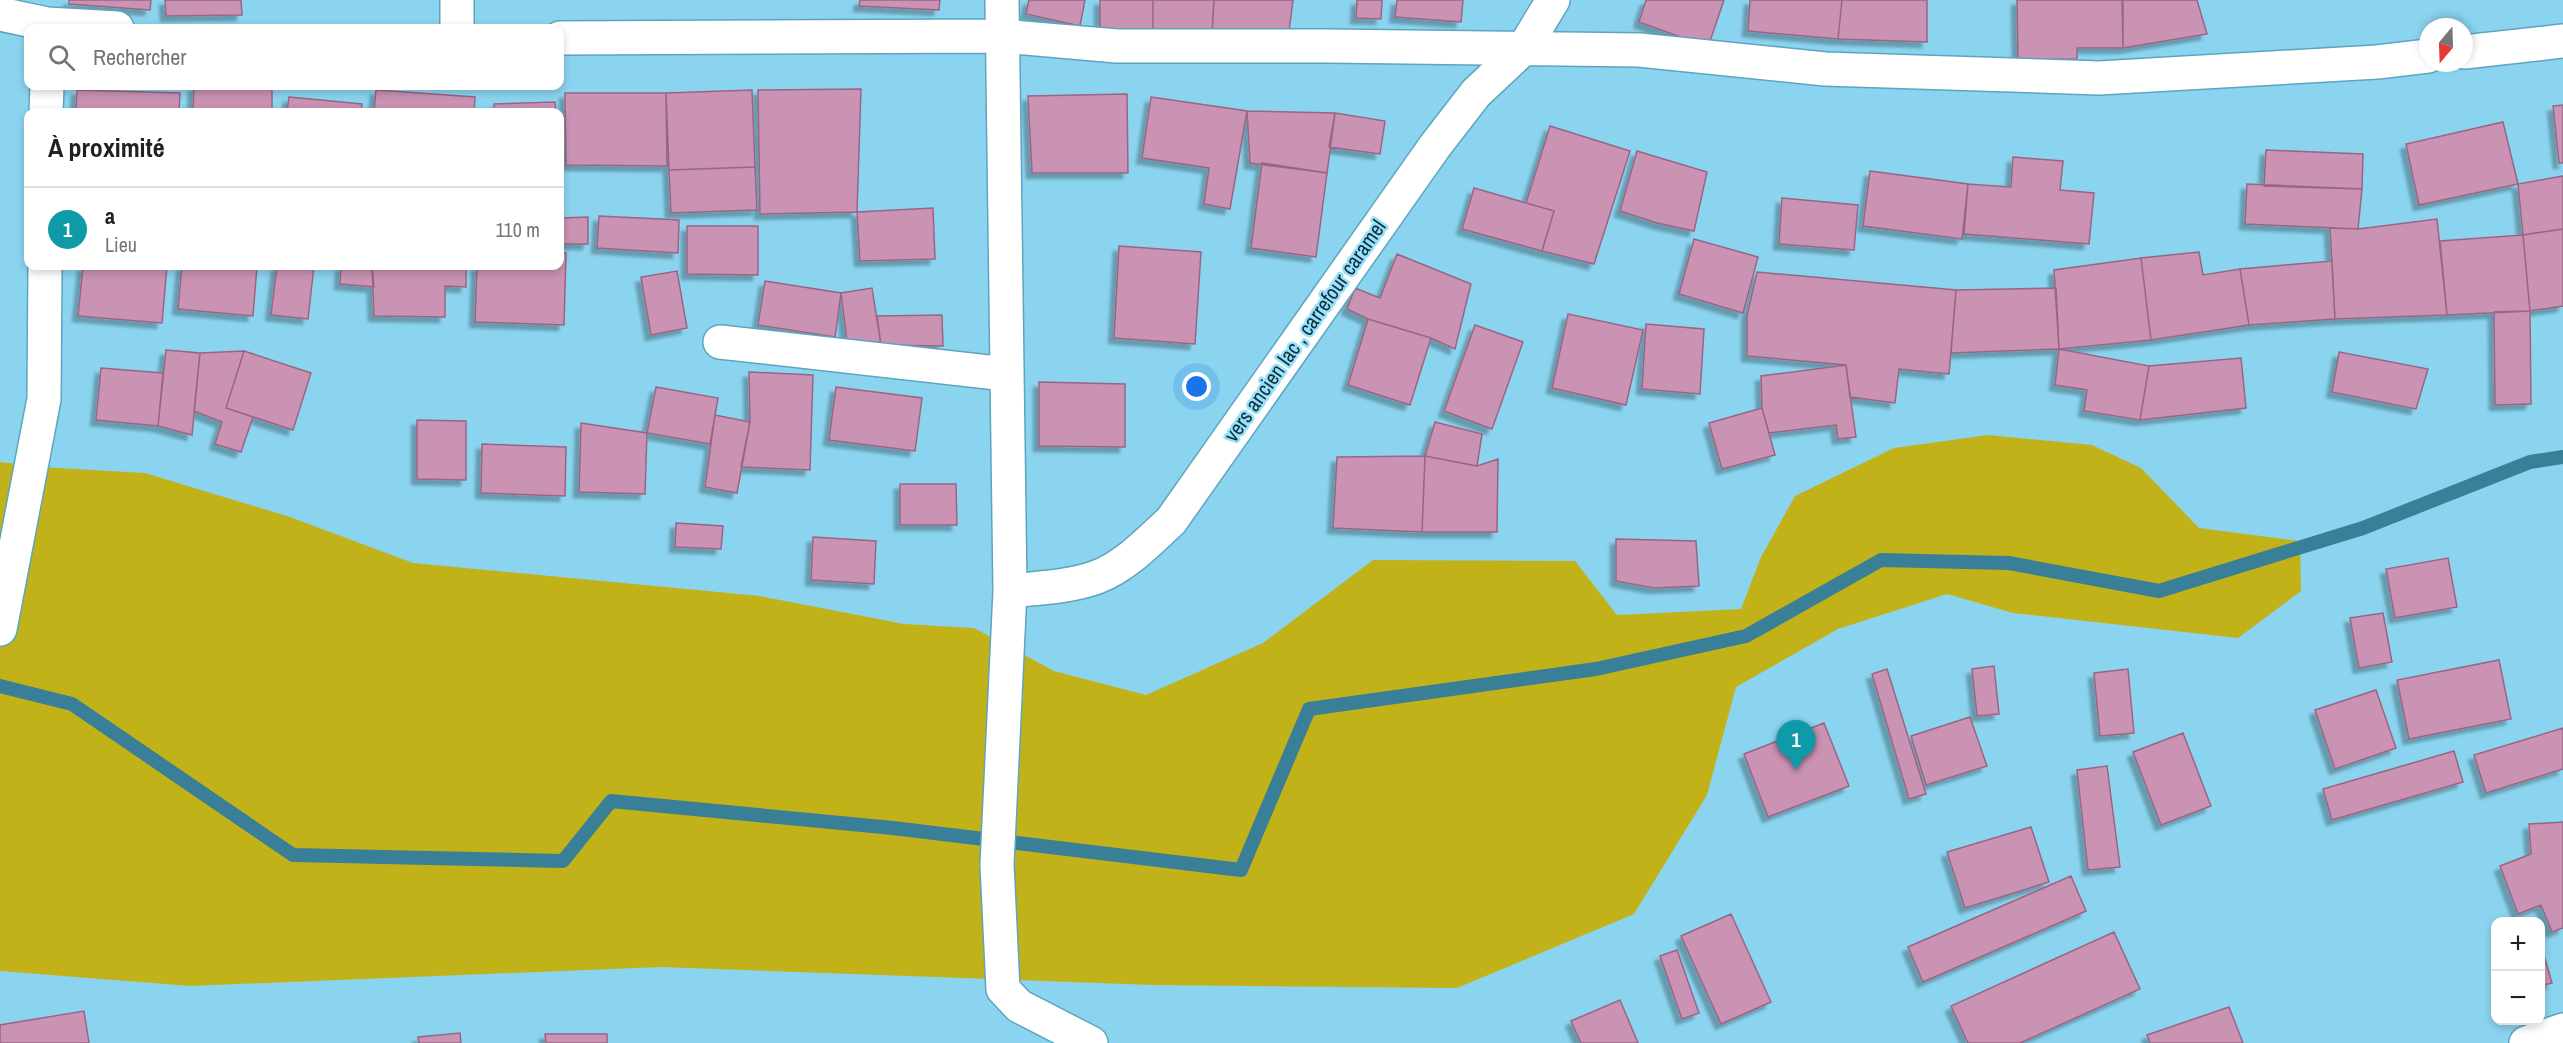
<!DOCTYPE html>
<html lang="fr">
<head>
<meta charset="utf-8">
<style>
  :root { --surface:#fff; --page:#f2f2f2; --text:#202124; --muted:#757577; --line:#e0e0e0; --accent:#2563eb }
  body { margin:0; font-family:"Archivo Narrow",sans-serif; background:var(--page); color:var(--text) }
  .controls { position:absolute; right:18px; bottom:18px; display:grid; overflow:hidden; border-radius:12px; box-shadow:0 3px 9px #0003 }
  .controls button { width:54px; height:54px; display:grid; place-items:center; padding:0; border:0; border-bottom:2px solid var(--line); background:var(--surface); color:var(--text); font:30px sans-serif }
  .compass { position:absolute; left:2419px; top:18px; width:54px; height:54px; border-radius:50%; background:var(--surface); box-shadow:0 3px 9px #0003; rotate:199deg }
  .you { position:absolute; left:1197px; top:387px; width:21px; height:21px; margin:-15px; border:4px solid #fff; border-radius:50%; background:#1a73e8; box-shadow:0 0 0 9px #1a73e833 }
  .badge { display:grid; place-items:center; width:39px; height:39px; border-radius:50%; background:var(--accent); color:#fff; font-size:20px; font-weight:700 }
  .pin { position:absolute; translate:-50% -50px; filter:drop-shadow(0 2px 3px #0008) }
  .pin::after { content:''; position:absolute; top:32px; width:21px; height:18px; background:inherit; clip-path:polygon(0 0,100% 0,50% 100%) }
  .list { margin:0; padding:0; list-style:none }
  h2 { display:flex; justify-content:space-between; align-items:center; height:78px; margin:0; padding:0 24px; font-size:26px }
  h2 small { font-size:20px; font-weight:400; color:var(--muted) }
  .list li { display:grid; grid-template-columns:39px 1fr auto; gap:18px; align-items:center; box-sizing:border-box; height:84px; padding:0 24px; border-top:2px solid var(--line) }
  .list b { display:block; font-size:22px; white-space:nowrap }
  .list p { margin:0; font-size:20px; white-space:nowrap; color:var(--muted) }
  .list em { font-size:20px; font-style:normal; color:var(--muted) }
  .icon { flex:none; width:33px; height:33px; fill:none; stroke:currentColor; stroke-width:2; stroke-linecap:round; stroke-linejoin:round }
  .map { position:relative; flex:none; width:2563px; height:1043px; overflow:hidden }
  .search { position:absolute; background:var(--surface); box-shadow:0 3px 9px #0003; left:24px; top:24px; width:540px; height:66px; display:flex; align-items:center; gap:15px; box-sizing:border-box; padding:0 21px; border-radius:12px; color:var(--muted); font-size:22px }
  .panel { position:absolute; background:var(--surface); box-shadow:0 3px 9px #0003; left:24px; top:108px; width:540px; height:162px; border-radius:12px }
  .map>svg:first-child { display:block }
</style>
</head>
<body>
<div class="map">
<svg width="2563" height="1043" viewBox="0 0 2563 1043">
  <defs>
    <filter id="shadow"><feDropShadow dx="-5.5" dy="5.5" stdDeviation="1.5" flood-color="#0004"/></filter>
  </defs>
  <rect width="100%" height="100%" fill="#8bd4ef"/>
  <path fill="#c2b219" d="M 1988,435 L 2092,445 L 2141,468 L 2199,528 L 2300,541 L 2301,591 L 2238,638 L 2013,613 L 1947,594 L 1838,629 L 1736,687 L 1707,795 L 1634,914 L 1457,988 L 1153,985 L 661,967 L 190,986 L 0,971 L 0,462 L 40,467 L 145,473 L 290,517 L 413,563 L 760,596 L 904,624 L 974,628 L 1054,671 L 1146,695 L 1263,643 L 1373,560 L 1575,561 L 1617,615 L 1741,609 L 1761,557 L 1795,496 L 1894,448 Z"/>
  <g fill="none" stroke-linecap="round" stroke-linejoin="round">
    <path stroke="#387f97" stroke-width="14" d="M 0,686 L 72,704 L 293,855 L 563,861 L 611,801 L 893,828 L 1241,870 L 1309,709 L 1596,669 L 1746,636 L 1881,560 L 2009,563 L 2159,591 L 2363,528 L 2530,462 L 2563,457"/>
  </g>
  <path fill="#ca92b3" stroke="#9a6585" stroke-width="1.5" filter="url(#shadow)" d="M 69,0 L 151,0 L 150,10 L 69,4 Z
    M 165,0 L 241,0 L 242,15 L 166,16 Z
    M 860,0 L 940,0 L 939,10 L 859,6 Z
    M 1029,0 L 1085,0 L 1080,26 L 1026,14 Z
    M 1100,0 L 1153,0 L 1153,33 L 1100,32 Z
    M 1153,0 L 1214,0 L 1212,33 L 1153,33 Z
    M 1214,0 L 1293,0 L 1288,39 L 1212,33 Z
    M 1357,0 L 1382,0 L 1381,19 L 1356,18 Z
    M 1397,0 L 1463,0 L 1461,22 L 1395,17 Z
    M 1646,0 L 1724,0 L 1708,47 L 1639,22 Z
    M 1750,0 L 1842,0 L 1838,39 L 1748,31 Z
    M 1842,0 L 1927,0 L 1927,42 L 1838,39 Z
    M 2017,0 L 2122,0 L 2123,48 L 2077,48 L 2077,59 L 2018,60 Z
    M 2123,0 L 2197,0 L 2207,34 L 2123,48 Z
    M 194,86 L 272,88 L 272,112 L 193,112 Z
    M 861,89 L 857,212 L 760,214 L 758,90 Z
    M 77,90 L 180,93 L 179,112 L 76,112 Z
    M 376,90 L 475,97 L 474,112 L 374,112 Z
    M 752,90 L 755,167 L 669,170 L 666,93 Z
    M 565,93 L 666,93 L 667,166 L 566,165 Z
    M 1127,94 L 1128,173 L 1032,173 L 1028,96 Z
    M 289,97 L 362,104 L 361,112 L 287,112 Z
    M 1151,97 L 1247,111 L 1230,209 L 1204,204 L 1209,168 L 1142,158 Z
    M 555,102 L 556,112 L 494,112 L 494,104 Z
    M 2563,105 L 2563,163 L 2559,163 L 2553,106 Z
    M 1247,111 L 1335,113 L 1327,173 L 1250,163 Z
    M 1335,113 L 1385,121 L 1380,154 L 1329,147 Z
    M 2503,122 L 2518,184 L 2419,205 L 2406,144 Z
    M 1550,126 L 1630,151 L 1594,264 L 1542,251 L 1554,211 L 1526,203 Z
    M 2266,150 L 2363,154 L 2362,189 L 2264,186 Z
    M 1637,151 L 1707,172 L 1694,231 L 1657,223 L 1620,211 Z
    M 2013,157 L 2063,161 L 2060,190 L 2094,193 L 2089,244 L 1964,234 L 1968,184 L 2011,187 Z
    M 1262,163 L 1327,173 L 1316,257 L 1251,248 Z
    M 755,167 L 757,210 L 671,213 L 669,170 Z
    M 1870,171 L 1968,184 L 1962,239 L 1863,226 Z
    M 2563,176 L 2563,229 L 2523,235 L 2518,184 Z
    M 2247,184 L 2362,189 L 2358,229 L 2245,224 Z
    M 1474,188 L 1554,211 L 1542,251 L 1462,229 Z
    M 1782,198 L 1858,205 L 1854,250 L 1779,244 Z
    M 933,208 L 935,259 L 860,261 L 857,212 Z
    M 599,216 L 679,220 L 678,253 L 597,248 Z
    M 588,217 L 588,244 L 560,244 L 560,218 Z
    M 2437,219 L 2447,315 L 2335,319 L 2330,228 L 2358,229 Z
    M 687,226 L 758,226 L 758,275 L 687,274 Z
    M 2563,229 L 2563,306 L 2530,311 L 2523,235 Z
    M 2523,235 L 2530,311 L 2447,315 L 2440,241 Z
    M 1694,239 L 1758,257 L 1743,313 L 1679,294 Z
    M 1119,246 L 1201,252 L 1195,344 L 1114,338 Z
    M 560,252 L 566,253 L 564,325 L 475,322 L 477,266 L 560,266 Z
    M 2199,252 L 2203,275 L 2240,269 L 2249,325 L 2151,340 L 2141,258 Z
    M 1397,254 L 1471,284 L 1455,349 L 1431,338 L 1368,319 L 1347,309 L 1355,288 L 1380,298 Z
    M 2141,258 L 2151,340 L 2059,349 L 2054,270 Z
    M 2332,261 L 2335,319 L 2249,325 L 2240,269 Z
    M 83,266 L 167,266 L 162,323 L 78,316 Z
    M 182,266 L 257,266 L 253,316 L 178,309 Z
    M 277,266 L 314,266 L 308,319 L 271,315 Z
    M 341,266 L 372,266 L 374,287 L 340,284 Z
    M 372,266 L 466,266 L 466,287 L 445,286 L 445,317 L 374,316 Z
    M 677,271 L 687,328 L 651,335 L 641,277 Z
    M 1757,272 L 1956,290 L 1949,374 L 1899,369 L 1895,403 L 1850,397 L 1846,365 L 1747,356 L 1747,316 Z
    M 765,281 L 841,293 L 835,337 L 758,325 Z
    M 872,288 L 881,345 L 848,349 L 841,293 Z
    M 2056,288 L 2059,349 L 1951,353 L 1956,290 Z
    M 2530,311 L 2531,404 L 2495,405 L 2494,312 Z
    M 1568,314 L 1643,330 L 1626,405 L 1552,388 Z
    M 942,315 L 943,346 L 881,345 L 877,316 Z
    M 1368,319 L 1431,338 L 1410,405 L 1348,385 Z
    M 1646,324 L 1704,329 L 1700,394 L 1642,389 Z
    M 1475,325 L 1523,342 L 1492,429 L 1444,411 Z
    M 2059,349 L 2149,366 L 2140,420 L 2084,411 L 2087,390 L 2055,385 Z
    M 166,350 L 200,353 L 192,435 L 158,426 Z
    M 244,351 L 311,373 L 293,430 L 226,408 Z
    M 244,351 L 226,408 L 253,417 L 241,452 L 215,444 L 222,422 L 194,411 L 200,353 Z
    M 2339,352 L 2428,369 L 2416,409 L 2332,392 Z
    M 2241,358 L 2246,408 L 2140,420 L 2149,366 Z
    M 1846,365 L 1856,437 L 1838,439 L 1836,425 L 1769,433 L 1762,408 L 1761,376 Z
    M 101,368 L 163,373 L 158,426 L 96,420 Z
    M 749,372 L 813,375 L 810,470 L 741,467 L 750,422 Z
    M 1039,382 L 1125,384 L 1125,447 L 1039,446 Z
    M 656,387 L 718,398 L 710,444 L 647,433 Z
    M 836,387 L 922,398 L 915,451 L 829,440 Z
    M 1762,408 L 1775,455 L 1722,469 L 1709,423 Z
    M 715,415 L 750,422 L 737,493 L 705,487 Z
    M 417,420 L 466,421 L 466,480 L 417,479 Z
    M 1435,422 L 1482,434 L 1477,466 L 1425,456 Z
    M 581,423 L 647,433 L 645,494 L 579,492 Z
    M 482,444 L 566,447 L 565,496 L 481,493 Z
    M 1425,456 L 1422,532 L 1333,528 L 1337,457 Z
    M 1425,456 L 1477,466 L 1498,459 L 1497,532 L 1422,532 Z
    M 900,484 L 956,484 L 957,525 L 900,525 Z
    M 676,523 L 723,526 L 721,549 L 675,547 Z
    M 813,537 L 876,541 L 874,584 L 811,580 Z
    M 1616,539 L 1696,541 L 1699,586 L 1654,588 L 1616,581 Z
    M 2448,558 L 2457,607 L 2395,618 L 2386,569 Z
    M 2383,613 L 2392,662 L 2359,668 L 2350,618 Z
    M 2499,660 L 2511,719 L 2409,739 L 2397,680 Z
    M 1994,666 L 1999,714 L 1977,716 L 1972,669 Z
    M 1887,669 L 1926,794 L 1909,799 L 1872,674 Z
    M 2128,669 L 2134,733 L 2100,736 L 2094,673 Z
    M 2376,690 L 2396,748 L 2335,769 L 2315,710 Z
    M 1970,717 L 1987,766 L 1926,785 L 1911,736 Z
    M 1824,723 L 1849,786 L 1768,817 L 1744,754 Z
    M 2563,728 L 2563,769 L 2486,793 L 2474,755 Z
    M 2183,733 L 2211,806 L 2161,825 L 2133,752 Z
    M 2454,751 L 2463,782 L 2332,820 L 2323,789 Z
    M 2107,766 L 2120,867 L 2088,870 L 2077,770 Z
    M 2563,822 L 2563,928 L 2552,932 L 2541,905 L 2518,914 L 2500,866 L 2531,854 L 2529,824 Z
    M 2031,827 L 2049,882 L 1965,908 L 1947,852 Z
    M 2071,876 L 2086,911 L 1923,982 L 1908,947 Z
    M 1731,914 L 1771,1002 L 1721,1024 L 1681,936 Z
    M 2114,932 L 2140,989 L 2020,1043 L 1968,1043 L 1951,1006 Z
    M 2540,942 L 2552,983 L 2540,986 Z
    M 1677,950 L 1699,1013 L 1682,1019 L 1660,956 Z
    M 1620,1000 L 1638,1043 L 1581,1043 L 1571,1021 Z
    M 2229,1007 L 2243,1043 L 2150,1043 L 2147,1035 Z
    M 84,1011 L 89,1043 L 0,1043 L 0,1025 Z
    M 460,1033 L 461,1043 L 419,1043 L 418,1037 Z
    M 545,1034 L 607,1034 L 607,1043 L 546,1043 Z"/>
  <g fill="none" stroke-linecap="round" stroke-linejoin="round">
    <g stroke="#5da5bf" stroke-width="36">
      <path id="street" d="M 1002,0 L 1010,591 L 997,865 L 1003,989 L 1019,1006 L 1091,1043
        M 0,14 L 47,24 L 117,28
        M 457,28 L 457,0
        M 560,38 L 1001,36 L 1117,46 L 1328,46 L 1639,50 L 1825,69 L 2099,78 L 2377,62 L 2428,56
        M 2464,52 L 2563,41
        M 46,112 L 47,86
        M 720,342 L 1006,374
        M 1010,591 C 1038,588 1070,587 1097,577 C 1126,566 1149,541 1171,521 L 1435,146 L 1476,93 L 1524,48 L 1553,0
        M 0,629 L 44,399 L 45,266
        M 2526,1043 L 2563,1030"/>
    </g>
    <use href="#street" stroke="#fff" stroke-width="33"/>
  </g>
  <g text-anchor="middle" stroke-width="5" stroke-linejoin="round" paint-order="stroke">
    <g font-size="21" fill="#11303a" stroke="#98e1fc">
      <text transform="translate(1305 331) rotate(-55)" y="7">vers ancien lac , carrefour caramel</text>
    </g>
  </g>
</svg>
<div class="controls">
<button>+</button>
<button>−</button>
</div>
<svg class="compass" viewBox="-18 -18 36 36"><path d="M0-13l5 13h-10z" fill="#e53935"/><path d="M0 13l5-13h-10z" fill="#757577"/></svg>
<div class="you"></div>
<div class="pin badge" style="left:1796px;top:770px;background:#0f9aa8">1</div>
<div class="search"><svg class="icon" aria-label="search" viewBox="0 0 24 24"><circle cx="10" cy="10" r="6"/><path d="M15 15l6 6"/></svg>Rechercher</div>
<section class="panel">
<h2>À proximité<small></small></h2>
<ul class="list">
<li><span class="badge" style="background:#0f9aa8">1</span><div><b>a</b><p>Lieu</p></div><em>110 m</em></li>
</ul>
</section>
</div>
</body>
</html>
